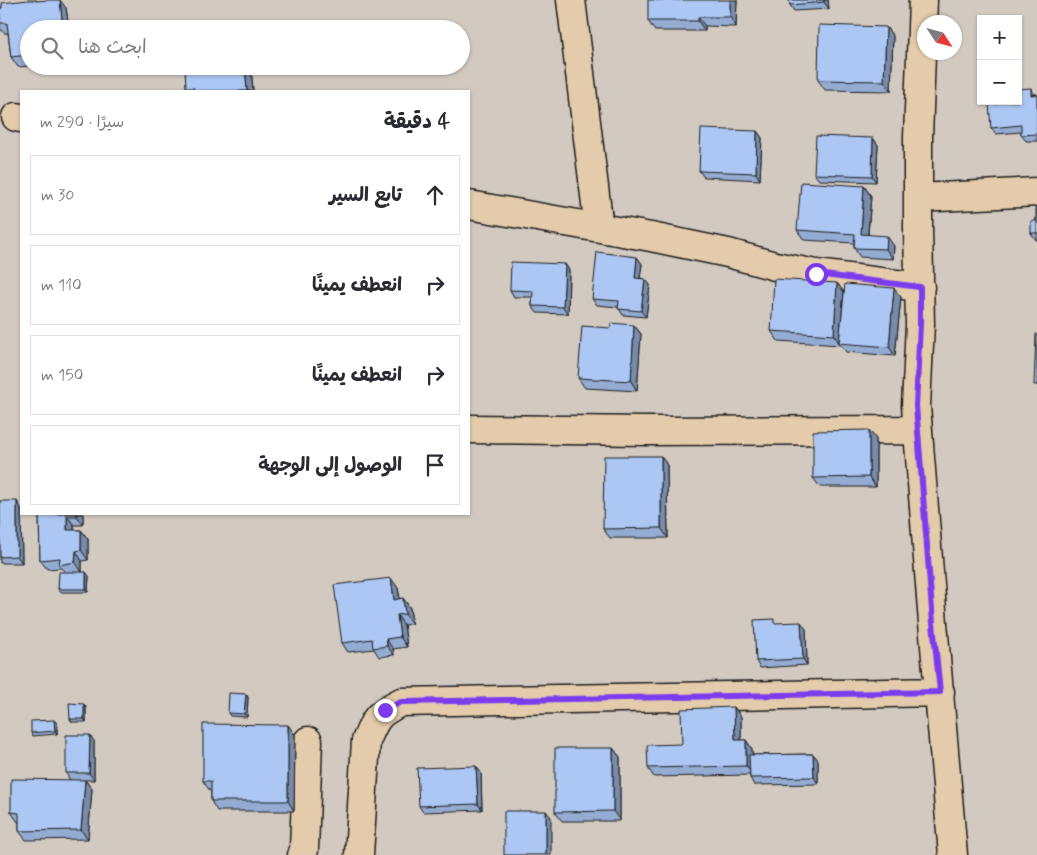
<!DOCTYPE html>
<html lang="ar">
<head>
<meta charset="utf-8">
<style>
  :root { --surface:#fff; --page:#f7f7f7; --text:#2b2b33; --muted:#7c7c81; --line:#e1e1e2 }
  body { margin:0; font-family:Mynerve,"Playpen Sans Arabic",sans-serif; background:var(--page); color:var(--text); direction:rtl }
  .controls { position:absolute; right:15px; top:15px; display:grid; overflow:hidden; border-radius:0px; box-shadow:0 1px 4px #0004 }
  .controls button { width:45px; height:45px; display:grid; place-items:center; padding:0; border:0; border-bottom:1px solid var(--line); background:var(--surface); color:var(--text); font:25px sans-serif }
  .compass { position:absolute; left:917px; top:15px; width:45px; height:45px; border-radius:50%; background:var(--surface); box-shadow:0 1px 4px #0004; rotate:126deg }
  .stop { position:absolute; width:15px; height:15px; margin:-11px; border:4px solid #7c3aed; border-radius:50%; background:#fff }
  .stop.end { background:#7c3aed; border-color:#fff; box-shadow:0 1px 5px #0008 }
  .list { margin:0; padding:0; list-style:none }
  h2 { display:flex; justify-content:space-between; align-items:center; height:65px; margin:0; padding:0 20px; font-size:21px }
  h2 small { font-size:16px; font-weight:400; color:var(--muted) }
  .list li { display:grid; grid-template-columns:32px 1fr auto; gap:15px; align-items:center; box-sizing:border-box; height:80px; margin:0 10px 10px; padding:0 10px; border:1px solid var(--line); border-radius:0px }
  .list b { display:block; font-size:19px; white-space:nowrap }
  .list em { font-size:16px; font-style:normal; color:var(--muted) }
  .icon { flex:none; width:28px; height:28px; fill:none; stroke:currentColor; stroke-width:2; stroke-linecap:round; stroke-linejoin:round }
  .map { position:relative; flex:none; width:1037px; height:855px; overflow:hidden; direction:ltr }
  .search { position:absolute; background:var(--surface); box-shadow:0 1px 4px #0004; left:20px; top:20px; width:450px; height:55px; display:flex; align-items:center; gap:12px; box-sizing:border-box; padding:0 18px; border-radius:28px; color:var(--muted); font-size:19px }
  .panel { position:absolute; background:var(--surface); box-shadow:0 1px 4px #0004; left:20px; top:90px; width:450px; height:425px; border-radius:0px; direction:rtl }
  .map>svg:first-child { display:block }
</style>
</head>
<body>
<div class="map">
<svg width="1037" height="855" viewBox="0 0 1037 855">
  <rect width="100%" height="100%" fill="#d2cac1"/>
  <filter id="ink" filterUnits="userSpaceOnUse"><feTurbulence type="fractalNoise" baseFrequency=".02" numOctaves="2"/><feDisplacementMap in="SourceGraphic" scale="10" xChannelSelector="R" yChannelSelector="G"/><feConvolveMatrix kernelMatrix="1 2 1 2 8 2 1 2 1" color-interpolation-filters="sRGB"/></filter>
  <g filter="url(#ink)">
    <g fill="none" stroke-linecap="round" stroke-linejoin="round">
      <g stroke="#1c1c1c" stroke-width="31">
        <path id="minor" d="M 571,0 L 599,228
          M 923,0 L 918,137 L 918,228 L 920,324 L 916,406 L 933,623 L 953,855
          M 16,117 L 21,118
          M 918,198 L 1037,192
          M 469,205 L 651,237 L 728,253 L 775,266 L 816,274 L 920,287
          M 469,429 L 646,431 L 918,430
          M 302,855 L 304,850 L 308,741
          M 359,855 L 366,741 C 376,717 377,714 401,702 L 940,692"/>
      </g>
      <use href="#minor" stroke="#e3cbab" stroke-width="28"/>
    </g>
    <path fill="#94abd2" stroke="#1c1c1c" d="M 36,0 L 37,1 L 66,8 L 69,29 L 29,29 L 29,66 L 18,67 L 11,57 L 8,33 L 4,33 L 0,28 L 0,8 Z
      M 737,0 L 736,27 L 705,26 L 705,31 L 655,31 L 648,21 Z
      M 789,0 L 828,0 L 829,9 L 794,11 L 790,5 Z
      M 886,27 L 893,36 L 891,91 L 825,90 L 818,80 Z
      M 251,66 L 253,91 L 188,91 L 186,88 Z
      M 1035,94 L 1037,94 L 1037,141 L 1026,141 L 1021,135 L 1021,132 L 996,134 L 991,128 L 997,104 Z
      M 757,131 L 762,138 L 760,180 L 704,177 L 699,171 Z
      M 873,138 L 878,145 L 876,182 L 819,180 L 814,174 Z
      M 864,186 L 871,196 L 868,235 L 894,246 L 893,259 L 860,257 L 854,248 L 854,243 L 804,240 L 797,230 Z
      M 1037,206 L 1037,240 L 1036,240 L 1031,233 L 1036,221 Z
      M 637,257 L 642,264 L 640,278 L 645,279 L 650,285 L 646,317 L 623,315 L 618,307 L 597,305 L 592,299 Z
      M 565,264 L 569,270 L 568,314 L 537,313 L 532,306 L 532,297 L 514,297 L 510,290 Z
      M 837,283 L 844,292 L 901,297 L 895,356 L 846,352 L 841,345 L 778,341 L 771,331 Z
      M 634,325 L 641,334 L 637,391 L 585,388 L 578,378 Z
      M 876,439 L 876,487 L 820,487 L 813,478 Z
      M 661,456 L 667,465 L 668,538 L 610,538 L 603,529 Z
      M 0,501 L 21,508 L 22,563 L 0,563 Z
      M 39,514 L 83,514 L 83,525 L 74,525 L 74,530 L 81,530 L 88,539 L 88,560 L 82,561 L 82,572 L 89,576 L 88,592 L 60,592 L 58,589 L 65,572 L 61,568 L 47,569 L 40,560 Z
      M 398,588 L 400,599 L 403,598 L 410,608 L 412,624 L 404,625 L 407,647 L 393,649 L 394,655 L 379,657 L 374,649 L 348,652 L 342,643 Z
      M 806,629 L 807,665 L 760,668 L 756,661 Z
      M 246,694 L 248,697 L 247,717 L 230,716 L 228,713 Z
      M 86,707 L 86,722 L 72,722 L 70,719 Z
      M 734,707 L 741,717 L 741,740 L 746,740 L 752,749 L 752,755 L 813,754 L 818,760 L 818,784 L 754,785 L 750,778 L 750,775 L 654,777 L 648,768 Z
      M 57,723 L 57,734 L 33,736 L 31,733 Z
      M 288,725 L 295,735 L 294,811 L 217,811 L 211,801 L 211,791 L 210,791 L 203,781 Z
      M 94,741 L 94,780 L 85,780 L 92,789 L 88,839 L 26,840 L 19,831 L 19,822 L 18,822 L 11,812 L 70,780 L 66,773 Z
      M 613,748 L 620,757 L 620,821 L 562,821 L 555,812 Z
      M 476,766 L 481,773 L 482,810 L 423,812 L 419,806 Z"/>
    <path fill="#788bab" stroke="#1c1c1c" d="M 60,0 L 66,8 L 69,29 L 63,29 Z
      M 730,0 L 737,0 L 736,27 L 730,17 Z
      M 824,0 L 828,0 L 829,9 L 824,2 Z
      M 698,17 L 705,26 L 705,31 L 698,21 Z
      M 886,27 L 893,36 L 891,91 L 884,81 Z
      M 245,66 L 251,66 L 253,91 L 247,91 Z
      M 1031,88 L 1035,95 L 1031,95 Z
      M 757,131 L 762,138 L 760,180 L 756,173 Z
      M 873,138 L 878,145 L 876,182 L 872,176 Z
      M 864,186 L 871,196 L 867,244 L 861,234 Z
      M 887,236 L 894,246 L 893,259 L 886,249 Z
      M 637,257 L 642,264 L 639,284 L 635,278 Z
      M 565,264 L 569,270 L 568,314 L 563,307 Z
      M 645,279 L 650,285 L 646,317 L 641,311 Z
      M 837,283 L 844,292 L 839,343 L 834,335 Z
      M 894,288 L 901,297 L 895,356 L 889,347 Z
      M 634,325 L 641,334 L 637,391 L 631,381 Z
      M 869,430 L 876,439 L 876,487 L 869,477 Z
      M 661,456 L 667,465 L 668,538 L 661,528 Z
      M 17,501 L 21,508 L 22,563 L 17,556 Z
      M 77,514 L 83,514 L 83,525 L 77,516 Z
      M 67,516 L 74,525 L 74,539 L 67,530 Z
      M 81,530 L 88,539 L 88,560 L 81,550 Z
      M 76,551 L 82,561 L 82,572 L 75,562 Z
      M 86,572 L 89,576 L 88,592 L 86,589 Z
      M 391,578 L 398,588 L 401,609 L 394,600 Z
      M 403,598 L 410,608 L 412,624 L 405,614 Z
      M 397,615 L 404,625 L 407,647 L 400,637 Z
      M 801,622 L 806,629 L 807,665 L 803,659 Z
      M 386,639 L 393,649 L 394,655 L 387,646 Z
      M 246,694 L 248,697 L 247,717 L 244,714 Z
      M 84,704 L 86,707 L 86,722 L 84,719 Z
      M 734,707 L 741,717 L 741,749 L 735,740 Z
      M 54,720 L 57,723 L 57,734 L 55,731 Z
      M 288,725 L 295,735 L 294,811 L 288,801 Z
      M 90,735 L 94,741 L 94,780 L 89,773 Z
      M 746,740 L 752,749 L 753,775 L 746,766 Z
      M 613,748 L 620,757 L 620,821 L 613,811 Z
      M 813,754 L 818,760 L 818,784 L 814,777 Z
      M 476,766 L 481,773 L 482,810 L 478,804 Z
      M 85,780 L 92,789 L 88,839 L 81,830 Z
      M 546,811 L 551,817 L 551,855 L 546,855 Z"/>
    <path fill="#acc7f4" stroke="#1c1c1c" d="M 28,0 L 36,0 L 36,1 L 49,0 L 60,0 L 63,29 L 29,29 L 29,55 L 11,57 L 7,23 L 0,23 L 0,8 L 2,8 L 2,3 Z
      M 648,0 L 730,0 L 730,17 L 698,17 L 698,21 L 648,21 Z
      M 789,0 L 824,0 L 824,2 L 790,5 Z
      M 819,25 L 886,27 L 884,81 L 818,80 Z
      M 185,66 L 245,66 L 247,91 L 194,91 L 194,88 L 186,88 Z
      M 1031,88 L 1031,95 L 1037,94 L 1037,134 L 1021,135 L 1021,125 L 991,128 L 989,104 L 997,104 L 996,101 L 1018,101 L 1018,89 Z
      M 701,129 L 757,131 L 756,173 L 699,171 Z
      M 816,136 L 873,138 L 872,176 L 814,174 Z
      M 801,182 L 864,186 L 861,234 L 887,236 L 886,249 L 854,248 L 855,234 L 797,230 Z
      M 1036,206 L 1037,206 L 1037,233 L 1031,233 L 1031,221 L 1036,221 Z
      M 597,252 L 637,257 L 635,278 L 645,279 L 641,311 L 618,309 L 619,301 L 592,299 Z
      M 511,262 L 565,264 L 563,307 L 532,306 L 533,291 L 510,290 Z
      M 774,279 L 837,283 L 834,335 L 771,331 Z
      M 845,284 L 894,288 L 889,347 L 839,343 Z
      M 611,323 L 634,325 L 631,381 L 578,378 L 582,326 L 610,328 Z
      M 1036,334 L 1037,334 L 1037,385 L 1034,385 Z
      M 869,430 L 869,477 L 813,478 L 813,431 Z
      M 604,456 L 661,456 L 661,528 L 603,529 Z
      M 0,501 L 17,501 L 17,556 L 0,557 Z
      M 39,514 L 77,514 L 77,516 L 67,516 L 67,530 L 81,530 L 81,550 L 76,551 L 75,562 L 59,565 L 60,558 L 40,560 Z
      M 59,572 L 86,572 L 86,589 L 58,589 Z
      M 391,578 L 394,600 L 403,598 L 405,614 L 397,615 L 400,637 L 386,639 L 387,646 L 373,648 L 372,639 L 342,643 L 334,585 Z
      M 774,619 L 774,623 L 801,622 L 803,659 L 756,661 L 754,620 Z
      M 229,693 L 246,694 L 244,714 L 228,713 Z
      M 69,703 L 84,704 L 84,719 L 70,719 Z
      M 734,707 L 735,740 L 746,740 L 746,766 L 648,768 L 647,745 L 682,744 L 681,709 Z
      M 54,720 L 55,731 L 31,733 L 31,721 Z
      M 203,724 L 288,725 L 288,801 L 211,801 L 211,781 L 203,781 Z
      M 66,735 L 90,735 L 89,773 L 66,773 Z
      M 555,748 L 613,748 L 613,811 L 555,812 Z
      M 813,754 L 814,777 L 750,778 L 749,755 Z
      M 476,766 L 478,804 L 419,806 L 417,768 Z
      M 11,779 L 85,780 L 81,830 L 19,831 L 19,813 L 11,812 Z
      M 504,811 L 546,811 L 546,855 L 504,855 Z"/>
  </g>
  <g fill="none" stroke-linecap="round" stroke-linejoin="round" filter="url(#ink)">
    <path stroke="#7c3aed" stroke-width="6" d="M 385,710 L 401,702 L 940,692 L 933,623 L 916,406 L 920,324 L 920,287 L 816,274"/>
  </g>
</svg>
<div class="controls">
<button>+</button>
<button>−</button>
</div>
<svg class="compass" viewBox="-18 -18 36 36"><path d="M0-13l5 13h-10z" fill="#e53935"/><path d="M0 13l5-13h-10z" fill="#7c7c81"/></svg>
<div class="stop" style="left:816px;top:274px"></div>
<div class="stop end" style="left:385px;top:710px"></div>
<div class="search"><svg class="icon" aria-label="search" viewBox="0 0 24 24"><circle cx="10" cy="10" r="6"/><path d="M15 15l6 6"/></svg>ابحث هنا</div>
<section class="panel">
<h2>4 دقيقة<small>سيرًا · 290 m</small></h2>
<ul class="list">
<li><svg class="icon" aria-label="ahead" viewBox="0 0 24 24"><path d="M12 20V5M6 11l6-6 6 6"/></svg><div><b>تابع السير</b></div><em>30 m</em></li>
<li><svg class="icon" aria-label="right" viewBox="0 0 24 24"><path d="M7 20v-9h11M14 6l5 5-5 5"/></svg><div><b>انعطف يمينًا</b></div><em>110 m</em></li>
<li><svg class="icon" aria-label="right" viewBox="0 0 24 24"><path d="M7 20v-9h11M14 6l5 5-5 5"/></svg><div><b>انعطف يمينًا</b></div><em>150 m</em></li>
<li><svg class="icon" aria-label="arrive" viewBox="0 0 24 24"><path d="M6 21V4h12l-3 4 3 4H6"/></svg><div><b>الوصول إلى الوجهة</b></div></li>
</ul>
</section>
</div>
</body>
</html>
